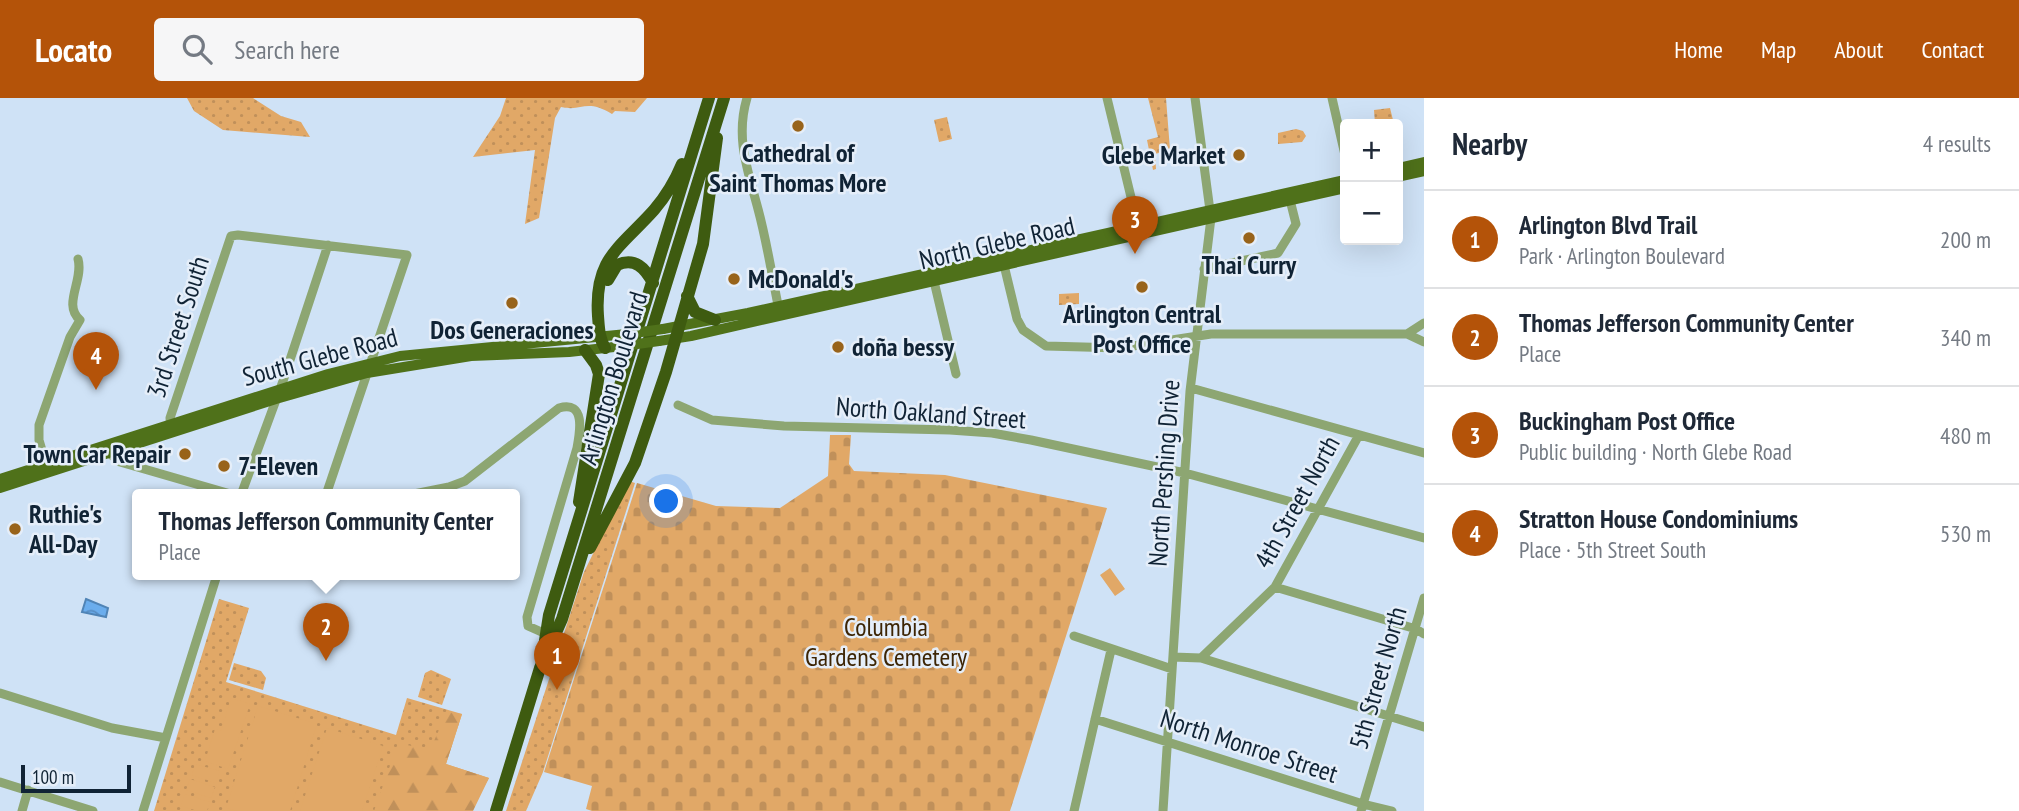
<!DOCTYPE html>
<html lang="en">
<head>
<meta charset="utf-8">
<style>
  :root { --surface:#fff; --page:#f6f6f7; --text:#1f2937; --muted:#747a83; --line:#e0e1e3; --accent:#b45309 }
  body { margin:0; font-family:"PT Sans Narrow",sans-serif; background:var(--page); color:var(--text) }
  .controls { position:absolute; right:21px; top:21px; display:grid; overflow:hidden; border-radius:7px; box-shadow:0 7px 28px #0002 }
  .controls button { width:63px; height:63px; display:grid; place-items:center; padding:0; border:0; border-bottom:2px solid var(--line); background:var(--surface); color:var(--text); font:35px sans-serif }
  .scale { position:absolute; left:21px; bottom:18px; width:110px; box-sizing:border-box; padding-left:7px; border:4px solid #102335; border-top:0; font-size:19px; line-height:24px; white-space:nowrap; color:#102335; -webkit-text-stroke:5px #e5eef9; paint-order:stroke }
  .you { position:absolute; left:667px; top:404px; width:24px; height:24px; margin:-18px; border:5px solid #fff; border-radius:50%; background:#1a73e8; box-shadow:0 0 0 10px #1a73e833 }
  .badge { display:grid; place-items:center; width:46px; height:46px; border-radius:50%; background:var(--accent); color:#fff; font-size:23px; font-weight:700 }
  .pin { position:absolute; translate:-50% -58px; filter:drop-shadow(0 2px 4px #0008) }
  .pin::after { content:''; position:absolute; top:37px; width:24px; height:21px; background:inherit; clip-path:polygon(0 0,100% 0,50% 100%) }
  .popup { position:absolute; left:132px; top:391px; width:388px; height:91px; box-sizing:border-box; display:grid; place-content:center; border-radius:7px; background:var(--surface); filter:drop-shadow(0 2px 5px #0005); font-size:23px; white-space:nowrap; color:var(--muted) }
  .popup b { font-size:26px; color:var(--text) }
  .popup::after { content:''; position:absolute; left:50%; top:100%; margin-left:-14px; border:14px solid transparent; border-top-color:var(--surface) }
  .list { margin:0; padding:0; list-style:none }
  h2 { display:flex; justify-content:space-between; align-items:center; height:91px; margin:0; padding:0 28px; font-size:30px }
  h2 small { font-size:23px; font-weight:400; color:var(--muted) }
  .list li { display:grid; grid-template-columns:46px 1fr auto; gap:21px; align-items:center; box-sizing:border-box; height:98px; padding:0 28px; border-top:2px solid var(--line) }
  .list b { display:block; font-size:26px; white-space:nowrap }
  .list p { margin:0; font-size:23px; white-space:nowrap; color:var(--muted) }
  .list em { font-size:23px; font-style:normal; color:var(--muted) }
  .icon { flex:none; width:38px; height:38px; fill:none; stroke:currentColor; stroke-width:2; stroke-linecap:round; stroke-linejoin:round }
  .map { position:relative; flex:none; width:1424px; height:713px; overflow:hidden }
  header { display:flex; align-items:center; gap:42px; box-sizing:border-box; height:98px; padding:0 35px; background:var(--accent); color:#fff }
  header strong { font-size:33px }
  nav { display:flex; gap:38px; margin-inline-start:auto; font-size:24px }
  .search { width:490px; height:63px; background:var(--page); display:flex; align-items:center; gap:18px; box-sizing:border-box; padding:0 24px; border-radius:7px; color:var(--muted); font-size:26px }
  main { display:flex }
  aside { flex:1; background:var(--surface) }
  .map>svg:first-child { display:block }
</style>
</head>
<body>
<header>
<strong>Locato</strong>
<div class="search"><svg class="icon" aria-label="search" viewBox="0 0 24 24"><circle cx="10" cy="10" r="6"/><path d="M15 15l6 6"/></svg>Search here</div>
<nav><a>Home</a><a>Map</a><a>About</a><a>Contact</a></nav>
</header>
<main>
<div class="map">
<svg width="1424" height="713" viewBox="0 0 1424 713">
  <defs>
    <pattern id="green-dots" width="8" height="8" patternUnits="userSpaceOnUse" patternTransform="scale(1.75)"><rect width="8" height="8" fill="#e1a867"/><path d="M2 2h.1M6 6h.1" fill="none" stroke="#c0905a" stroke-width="1.8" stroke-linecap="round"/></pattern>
    <pattern id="forest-firs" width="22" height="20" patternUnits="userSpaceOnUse" patternTransform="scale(1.75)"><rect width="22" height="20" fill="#e1a867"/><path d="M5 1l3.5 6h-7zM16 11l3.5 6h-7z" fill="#c0905a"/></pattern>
    <pattern id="cemetery-stones" width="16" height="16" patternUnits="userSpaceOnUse" patternTransform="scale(1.75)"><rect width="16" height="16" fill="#e1a867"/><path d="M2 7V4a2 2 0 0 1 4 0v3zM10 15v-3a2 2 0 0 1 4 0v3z" fill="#c0905a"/></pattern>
    <pattern id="water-waves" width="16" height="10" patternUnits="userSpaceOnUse" patternTransform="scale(1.75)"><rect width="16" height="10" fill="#6baded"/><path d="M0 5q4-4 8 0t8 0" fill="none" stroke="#578cc1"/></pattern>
  </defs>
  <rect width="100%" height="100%" fill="#cfe2f6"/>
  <path fill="url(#green-dots)" d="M 187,0 L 253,0 L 281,18 L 301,24 L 310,39 L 223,32 L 194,13 Z
    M 506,0 L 647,0 L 635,14 L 615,13 L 612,16 C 585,0 583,14 561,9 L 555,20 L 539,120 L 525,126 L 535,52 L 473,59 L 500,18 Z
    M 1148,0 L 1166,0 L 1170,52 L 1155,56 L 1156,71 L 1153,72 L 1147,42 L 1158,39 Z
    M 1390,10 L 1394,26 L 1375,26 L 1374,12 Z
    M 947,19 L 952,41 L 939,44 L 934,22 Z
    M 1296,31 L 1303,33 L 1306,38 L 1302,44 L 1278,46 L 1278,35 Z
    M 1079,195 L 1079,206 L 1059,207 L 1059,196 Z
    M 629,383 L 635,385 L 543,674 L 526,713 L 506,713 L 584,474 Z
    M 219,501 L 249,510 L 226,584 L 396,637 L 407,600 L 462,616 L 446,666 L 489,680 L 470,713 L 154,713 Z
    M 234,565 L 261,573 L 266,580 L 263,592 L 229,582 Z
    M 431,572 L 451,581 L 442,607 L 418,599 L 425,575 Z"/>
  <path fill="url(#forest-firs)" d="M 447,614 L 462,616 L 446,666 L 489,680 L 473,713 L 374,713 L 398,645 L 430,652 Z"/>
  <path fill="url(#cemetery-stones)" d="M 830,337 L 851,337 L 849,366 L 854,373 L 945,377 L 1107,410 L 1010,713 L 592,713 L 586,711 L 592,688 L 544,674 L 637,385 L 716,408 L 780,410 L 828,378 Z"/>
  <path fill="#e1a867" d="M 1110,470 L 1125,491 L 1115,498 L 1100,477 Z
    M 231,600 L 250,606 L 228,671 L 205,663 L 215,631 L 221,633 Z
    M 258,608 L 317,626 L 290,713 L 237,713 L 226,710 Z
    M 327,630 L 383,648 L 362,713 L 300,713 Z
    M 195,666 L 220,673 L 216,685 L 192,677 Z
    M 190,681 L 215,689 L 211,700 L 186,692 Z
    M 185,696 L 210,704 L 207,713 L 198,713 L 181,708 Z"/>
  <path fill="url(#water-waves)" stroke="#5084b6" stroke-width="2" d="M 86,501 L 108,510 L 106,519 L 82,514 Z"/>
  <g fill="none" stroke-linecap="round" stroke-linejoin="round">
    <path stroke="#8da672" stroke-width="9" d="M 747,0 C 735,40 748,73 758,111 C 767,144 772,178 779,212
      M 1107,0 L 1138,128
      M 1332,0 L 1345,57
      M 1003,163 L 1017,221 L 1023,232 L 1046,248 L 1120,250 L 1211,236 L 1407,236 L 1424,244
      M 1204,171 L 1278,155 L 1296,126 L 1290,102
      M 933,179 L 956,276
      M 1407,236 L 1424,225
      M 1191,290 L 1424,355
      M 678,307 L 712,322 L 784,328 L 950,332 L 992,335 L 1031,342 L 1185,375 L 1424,440
      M 171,333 L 170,320 L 231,138 L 238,137 L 407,157 L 326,397
      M 109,355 L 120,364 L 234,397
      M 48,373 L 39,342 L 39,327 L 70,239 L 80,222 C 62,207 84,182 78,161
      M 241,397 L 283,283 L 328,147
      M 409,397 L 449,389 L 465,383 L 559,310 C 586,302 580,334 577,350 L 527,519 L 528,528 L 546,536
      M 1275,489 L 1416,531 L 1424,536
      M 1074,538 L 1172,571
      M 1173,559 L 1201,560 L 1275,489 L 1359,337
      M 1201,560 L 1424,629
      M 0,595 L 112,630 L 166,640
      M 1095,621 L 1363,706 L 1392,713
      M 0,684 L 93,713
      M 22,713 L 28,692
      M 143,713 L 217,477
      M 1074,713 L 1111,552
      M 1163,713 L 1190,293 L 1211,120 L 1195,0
      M 1361,713 L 1424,500"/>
    <path stroke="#4f711a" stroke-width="10" d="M 1398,70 L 1424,64
      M 1398,79 L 1424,73
      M 663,231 L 748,215 L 1345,82
      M 659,243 L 691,238 L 1345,90
      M 0,381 L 328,276 L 400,258 L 627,236
      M 0,390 L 276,301 L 367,275 L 471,258 L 569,254 L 623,248"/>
    <path stroke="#3e5b10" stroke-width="12" d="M 608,182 L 617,167 C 635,159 645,170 653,185
      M 687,198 L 695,214 L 715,222
      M 605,250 C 599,240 599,230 598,218 C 594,160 620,150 654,112 C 666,98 675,83 682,66
      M 579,404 L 599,276 L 596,267 L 585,252
      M 590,450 L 635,365 L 666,274 L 703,146 L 717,40
      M 544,549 L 549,517 L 709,0
      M 496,713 L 540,570 L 562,521 L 724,0"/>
    <path stroke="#4f711a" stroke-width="10" d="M 627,236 L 663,231
      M 623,248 L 659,243"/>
  </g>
  <g fill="#98631a" stroke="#e5eef9" stroke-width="2.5">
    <circle cx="798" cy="28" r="7"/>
    <circle cx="1239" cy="57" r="7"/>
    <circle cx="1249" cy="140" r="7"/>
    <circle cx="734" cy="181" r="7"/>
    <circle cx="1142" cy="189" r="7"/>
    <circle cx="512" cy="205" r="7"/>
    <circle cx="838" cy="249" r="7"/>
    <circle cx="185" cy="356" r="7"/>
    <circle cx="224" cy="368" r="7"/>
    <circle cx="15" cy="431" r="7"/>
  </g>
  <g text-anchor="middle" stroke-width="5" stroke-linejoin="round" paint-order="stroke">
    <g font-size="26" font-weight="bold" fill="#102335" stroke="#e5eef9">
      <text x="798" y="64">Cathedral of<tspan x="798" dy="30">Saint Thomas More</tspan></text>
      <text x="1225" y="66" text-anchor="end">Glebe Market</text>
      <text x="1249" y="176">Thai Curry</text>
      <text x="748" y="190" text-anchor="start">McDonald's</text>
      <text x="1142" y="225">Arlington Central<tspan x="1142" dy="30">Post Office</tspan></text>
      <text x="512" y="241">Dos Generaciones</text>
      <text x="852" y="258" text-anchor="start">doña bessy</text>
      <text x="171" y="365" text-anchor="end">Town Car Repair</text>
      <text x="238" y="377" text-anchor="start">7-Eleven</text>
      <text x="29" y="425" text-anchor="start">Ruthie's<tspan x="29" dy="30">All-Day</tspan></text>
    </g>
    <g font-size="26" fill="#102335" stroke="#e5eef9">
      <text transform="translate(997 145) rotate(-13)" y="9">North Glebe Road</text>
      <text transform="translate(178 229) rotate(-72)" y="9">3rd Street South</text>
      <text transform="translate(320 259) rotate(-15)" y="9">South Glebe Road</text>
      <text transform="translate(613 280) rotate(-73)" y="9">Arlington Boulevard</text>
      <text transform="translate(931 315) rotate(4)" y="9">North Oakland Street</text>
      <text transform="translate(1164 375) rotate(-86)" y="9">North Pershing Drive</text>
      <text transform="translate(1297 404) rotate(-61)" y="9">4th Street North</text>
      <text transform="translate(1378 580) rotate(-74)" y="9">5th Street North</text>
      <text transform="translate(1249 648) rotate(18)" y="9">North Monroe Street</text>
    </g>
    <g font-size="26" fill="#3d2504" stroke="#e5eef9">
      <text x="886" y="538">Columbia<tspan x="886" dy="30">Gardens Cemetery</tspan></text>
    </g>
  </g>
</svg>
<div class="controls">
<button>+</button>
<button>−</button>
</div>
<div class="scale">100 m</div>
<div class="you"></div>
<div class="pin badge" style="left:557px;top:592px">1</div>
<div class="pin badge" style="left:326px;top:563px">2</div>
<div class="popup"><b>Thomas Jefferson Community Center</b>Place</div>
<div class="pin badge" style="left:1135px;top:156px">3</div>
<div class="pin badge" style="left:96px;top:292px">4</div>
</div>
<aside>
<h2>Nearby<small>4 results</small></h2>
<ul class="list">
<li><span class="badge">1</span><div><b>Arlington Blvd Trail</b><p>Park · Arlington Boulevard</p></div><em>200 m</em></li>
<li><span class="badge">2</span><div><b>Thomas Jefferson Community Center</b><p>Place</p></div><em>340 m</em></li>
<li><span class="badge">3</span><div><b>Buckingham Post Office</b><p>Public building · North Glebe Road</p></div><em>480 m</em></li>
<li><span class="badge">4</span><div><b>Stratton House Condominiums</b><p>Place · 5th Street South</p></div><em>530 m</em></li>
</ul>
</aside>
</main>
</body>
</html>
